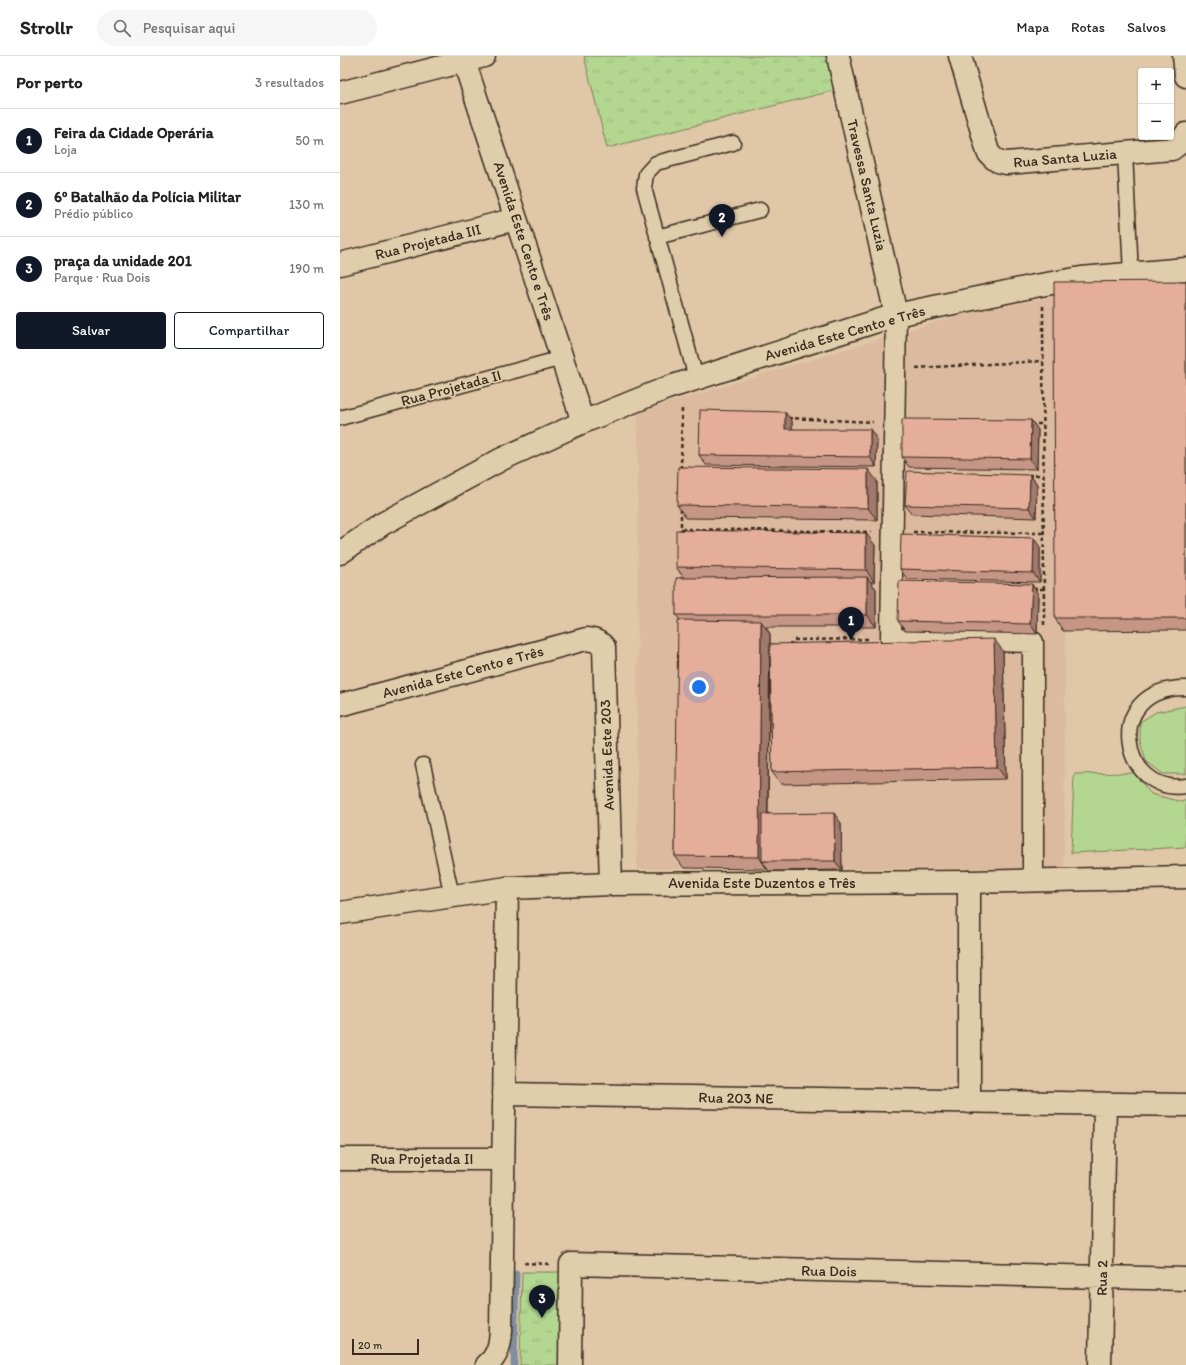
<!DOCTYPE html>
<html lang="pt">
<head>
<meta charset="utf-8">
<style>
  :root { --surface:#fff; --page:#f6f6f6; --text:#222; --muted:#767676; --line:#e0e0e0; --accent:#111827 }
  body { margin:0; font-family:Itim,sans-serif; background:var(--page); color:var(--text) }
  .controls { position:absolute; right:12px; top:12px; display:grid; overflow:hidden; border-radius:4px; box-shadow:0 1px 3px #0004 }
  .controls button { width:36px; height:36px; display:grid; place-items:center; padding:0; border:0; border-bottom:1px solid var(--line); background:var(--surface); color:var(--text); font:20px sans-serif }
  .scale { position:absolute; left:12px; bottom:10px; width:67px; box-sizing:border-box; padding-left:4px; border:2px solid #3b2a1e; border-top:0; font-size:11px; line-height:14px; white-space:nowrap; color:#3b2a1e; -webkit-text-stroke:3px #dfcdab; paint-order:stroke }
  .you { position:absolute; left:359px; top:631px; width:14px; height:14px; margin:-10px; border:3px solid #fff; border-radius:50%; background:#1a73e8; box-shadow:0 0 0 6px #1a73e833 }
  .badge { display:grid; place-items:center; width:26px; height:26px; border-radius:50%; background:var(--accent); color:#fff; font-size:13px; font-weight:700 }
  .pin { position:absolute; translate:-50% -33px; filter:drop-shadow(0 1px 2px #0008) }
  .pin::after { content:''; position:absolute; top:21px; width:14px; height:12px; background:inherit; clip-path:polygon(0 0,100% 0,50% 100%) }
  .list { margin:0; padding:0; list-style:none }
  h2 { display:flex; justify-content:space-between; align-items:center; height:52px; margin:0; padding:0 16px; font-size:17px }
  h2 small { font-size:13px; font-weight:400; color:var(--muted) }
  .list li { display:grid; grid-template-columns:26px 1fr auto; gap:12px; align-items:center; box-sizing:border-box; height:64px; padding:0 16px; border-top:1px solid var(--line) }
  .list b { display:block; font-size:15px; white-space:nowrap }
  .list p { margin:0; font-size:13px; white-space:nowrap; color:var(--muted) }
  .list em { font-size:13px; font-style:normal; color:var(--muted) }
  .actions { display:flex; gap:8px; padding:12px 16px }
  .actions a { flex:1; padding:9px 0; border:1px solid var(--accent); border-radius:4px; text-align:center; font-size:14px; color:var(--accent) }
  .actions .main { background:var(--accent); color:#fff }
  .icon { flex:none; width:22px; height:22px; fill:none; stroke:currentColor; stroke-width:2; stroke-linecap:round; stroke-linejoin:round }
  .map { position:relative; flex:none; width:846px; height:1309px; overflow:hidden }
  header { display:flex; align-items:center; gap:24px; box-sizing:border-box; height:56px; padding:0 20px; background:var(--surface); border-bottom:1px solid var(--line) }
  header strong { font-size:19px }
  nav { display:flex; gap:22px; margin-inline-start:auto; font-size:14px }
  .search { width:280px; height:36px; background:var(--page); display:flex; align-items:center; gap:10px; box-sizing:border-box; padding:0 14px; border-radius:22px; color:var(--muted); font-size:15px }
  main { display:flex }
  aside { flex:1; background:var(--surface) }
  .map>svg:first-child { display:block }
</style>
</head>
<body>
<header>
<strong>Strollr</strong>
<div class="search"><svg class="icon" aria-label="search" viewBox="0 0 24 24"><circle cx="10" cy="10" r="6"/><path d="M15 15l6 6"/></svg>Pesquisar aqui</div>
<nav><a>Mapa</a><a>Rotas</a><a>Salvos</a></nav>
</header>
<main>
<aside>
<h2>Por perto<small>3 resultados</small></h2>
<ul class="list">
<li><span class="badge">1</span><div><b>Feira da Cidade Operária</b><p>Loja</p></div><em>50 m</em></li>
<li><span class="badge">2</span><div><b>6º Batalhão da Polícia Militar</b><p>Prédio público</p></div><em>130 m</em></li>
<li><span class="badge">3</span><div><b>praça da unidade 201</b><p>Parque · Rua Dois</p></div><em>190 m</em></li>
</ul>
<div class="actions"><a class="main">Salvar</a><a>Compartilhar</a></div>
</aside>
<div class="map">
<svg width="846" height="1309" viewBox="0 0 846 1309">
  <defs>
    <pattern id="park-tufts" width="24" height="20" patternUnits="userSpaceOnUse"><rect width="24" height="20" fill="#b3d690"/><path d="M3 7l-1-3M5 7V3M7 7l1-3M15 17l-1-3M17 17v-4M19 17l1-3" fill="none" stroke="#9bb87c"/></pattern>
  </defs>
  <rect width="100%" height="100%" fill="#e0c7a8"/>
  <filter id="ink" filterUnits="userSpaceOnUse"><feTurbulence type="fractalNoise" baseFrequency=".025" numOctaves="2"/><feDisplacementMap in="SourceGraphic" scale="8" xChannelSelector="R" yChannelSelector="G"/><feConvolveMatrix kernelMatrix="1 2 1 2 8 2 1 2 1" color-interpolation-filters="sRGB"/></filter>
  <g filter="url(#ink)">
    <path fill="#dbba9f" d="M 727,238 L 724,812 L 297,813 L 298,356 L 623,258 Z"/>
    <path fill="#b3d690" stroke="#778057" d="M 846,650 L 846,718 L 823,718 L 806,705 L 800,685 L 800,666 L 816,656 Z
      M 794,717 L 811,738 L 842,746 L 846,744 L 846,791 L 731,797 L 734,718 Z"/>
    <path fill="url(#park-tufts)" stroke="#778057" d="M 244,0 L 487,0 L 496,34 L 267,92 Z
      M 182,1216 L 224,1216 L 223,1309 L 180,1309 Z"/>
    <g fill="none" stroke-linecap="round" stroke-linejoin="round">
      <path stroke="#7f8f9f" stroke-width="7" d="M 174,1309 L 176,1218"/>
      <g stroke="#3b2a1e" stroke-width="17">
        <path id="service" d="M 785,97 L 791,218
          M 317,181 L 420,154
          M 356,322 L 304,132 L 306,118 L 316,107 L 393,87
          M 0,362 L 222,302
          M 846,632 C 761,631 780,740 846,730
          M 83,709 L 112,840"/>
      </g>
      <g stroke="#3b2a1e" stroke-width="23">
        <path id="pedestrian" d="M 556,259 L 551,583 L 693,586 L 693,824"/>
      </g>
      <g stroke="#3b2a1e" stroke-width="25">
        <path id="minor" d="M 498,0 L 556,259
          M 620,0 L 648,96 C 654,104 658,106 667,107 L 832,93 L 841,86 L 846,78
          M 844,0 L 846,20
          M 124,5 L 243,366
          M 0,37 L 144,0
          M 0,208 L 176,163
          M 0,649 L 246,583 C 254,584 259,585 264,591 L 271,828
          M 164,1038 L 846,1049
          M 629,1046 L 629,826
          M 0,1103 L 163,1103
          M 147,1309 C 158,1300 160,1288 161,1275 L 167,832
          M 230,1309 L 231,1208 L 846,1223
          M 760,1309 L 765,1048"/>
      </g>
      <g stroke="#3b2a1e" stroke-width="25">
        <path id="secondary" d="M 0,497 L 44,467 L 162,403 L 243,366 L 327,332 L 556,259 L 695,230 L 741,222 L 846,213
          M 0,857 L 167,832 L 271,828 L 629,826 L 846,821"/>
      </g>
      <path stroke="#3b2a1e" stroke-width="2.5" stroke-dasharray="4 3" stroke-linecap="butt" d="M 703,250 L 704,569
        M 576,312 L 703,305
        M 448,362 L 533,366
        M 690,368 L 703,368
        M 341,413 L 342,350
        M 688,419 L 704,419
        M 341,473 L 532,476
        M 573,476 L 704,477
        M 341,477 L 341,452
        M 341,525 L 341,514
        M 693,533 L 704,533
        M 454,584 L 531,583
        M 184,1207 L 209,1208"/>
      <use href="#service" stroke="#dfcdab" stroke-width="14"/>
      <use href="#pedestrian" stroke="#dfcdab" stroke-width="20"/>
      <use href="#minor" stroke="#dfcdab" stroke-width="22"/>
      <use href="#secondary" stroke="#dfcdab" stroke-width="22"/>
    </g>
    <path fill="#c59685" stroke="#3b2a1e" d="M 846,225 L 846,574 L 723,575 L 715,562 Z
      M 691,364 L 698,374 L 697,413 L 569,411 L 562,401 Z
      M 452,365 L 452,373 L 537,383 L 536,411 L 366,409 L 359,399 Z
      M 690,419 L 697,428 L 696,462 L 572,458 L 565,449 Z
      M 537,425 L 537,464 L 346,462 L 337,449 Z
      M 535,489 L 534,526 L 531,526 L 536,533 L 536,571 L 426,571 L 430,578 L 430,588 L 663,595 L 666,723 L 441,728 L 432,716 L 430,599 L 428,758 L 501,767 L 502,814 L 429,815 L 427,812 L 427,813 L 344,812 L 335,800 L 340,564 L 336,559 L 344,522 L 336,511 Z
      M 700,491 L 700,526 L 567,523 L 560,513 Z
      M 698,538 L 697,578 L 565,575 L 558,565 Z"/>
    <path fill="#a07a6c" stroke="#3b2a1e" d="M 445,356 L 452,365 L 452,382 L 445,373 Z
      M 691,364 L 698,374 L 697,413 L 690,403 Z
      M 530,373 L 537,383 L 536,411 L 530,401 Z
      M 528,413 L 537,425 L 537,464 L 528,452 Z
      M 690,419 L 697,428 L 696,462 L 689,452 Z
      M 526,477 L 535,489 L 534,526 L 526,514 Z
      M 694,482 L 700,491 L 700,526 L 693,517 Z
      M 527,521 L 536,533 L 536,571 L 527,559 Z
      M 692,528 L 698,538 L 697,578 L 690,568 Z
      M 421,565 L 430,578 L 427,805 L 422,805 L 427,812 L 427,813 L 419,801 Z
      M 654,583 L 663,595 L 666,723 L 657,711 Z
      M 494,757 L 501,767 L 502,814 L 495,805 Z"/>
    <path fill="#e5ae9b" stroke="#3b2a1e" d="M 846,225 L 846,562 L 715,562 L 714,226 Z
      M 360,354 L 445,356 L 445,373 L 530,373 L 530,401 L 359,399 Z
      M 562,363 L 691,364 L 690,403 L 562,401 Z
      M 338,411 L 528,413 L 528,452 L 337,449 Z
      M 567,415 L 690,419 L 689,452 L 565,449 Z
      M 336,474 L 526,477 L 526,514 L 336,511 Z
      M 561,478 L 694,482 L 693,517 L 560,513 Z
      M 527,521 L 527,559 L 336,559 L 336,522 Z
      M 559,525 L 692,528 L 690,568 L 558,565 Z
      M 338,564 L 421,565 L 419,801 L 335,800 Z
      M 654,583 L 657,711 L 432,716 L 430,588 Z
      M 494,757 L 495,805 L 422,805 L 422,758 Z"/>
  </g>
  <g text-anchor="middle" stroke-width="3.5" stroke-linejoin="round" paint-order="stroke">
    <g font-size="15" fill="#3b2a1e" stroke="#dfcdab">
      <text transform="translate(725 102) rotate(-5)" y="5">Rua Santa Luzia</text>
      <text transform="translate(527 129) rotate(77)" y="5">Travessa Santa Luzia</text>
      <text transform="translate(184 185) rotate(72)" y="5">Avenida Este Cento e Três</text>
      <text transform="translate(88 186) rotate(-14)" y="5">Rua Projetada III</text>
      <text transform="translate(505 277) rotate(-16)" y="5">Avenida Este Cento e Três</text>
      <text transform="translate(111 332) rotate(-15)" y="5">Rua Projetada II</text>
      <text transform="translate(123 616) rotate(-15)" y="5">Avenida Este Cento e Três</text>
      <text transform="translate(267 699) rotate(-92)" y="5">Avenida Este 203</text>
      <text x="422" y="832">Avenida Este Duzentos e Três</text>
      <text transform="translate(396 1042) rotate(1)" y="5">Rua 203 NE</text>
      <text x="82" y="1108">Rua Projetada II</text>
      <text transform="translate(489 1215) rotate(1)" y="5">Rua Dois</text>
      <text transform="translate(762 1222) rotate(-89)" y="5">Rua 2</text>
    </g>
  </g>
</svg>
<div class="controls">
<button>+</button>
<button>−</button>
</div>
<div class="scale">20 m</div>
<div class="you"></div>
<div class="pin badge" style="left:511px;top:584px">1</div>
<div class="pin badge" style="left:382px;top:181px">2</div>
<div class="pin badge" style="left:202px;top:1262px">3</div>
</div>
</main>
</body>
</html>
